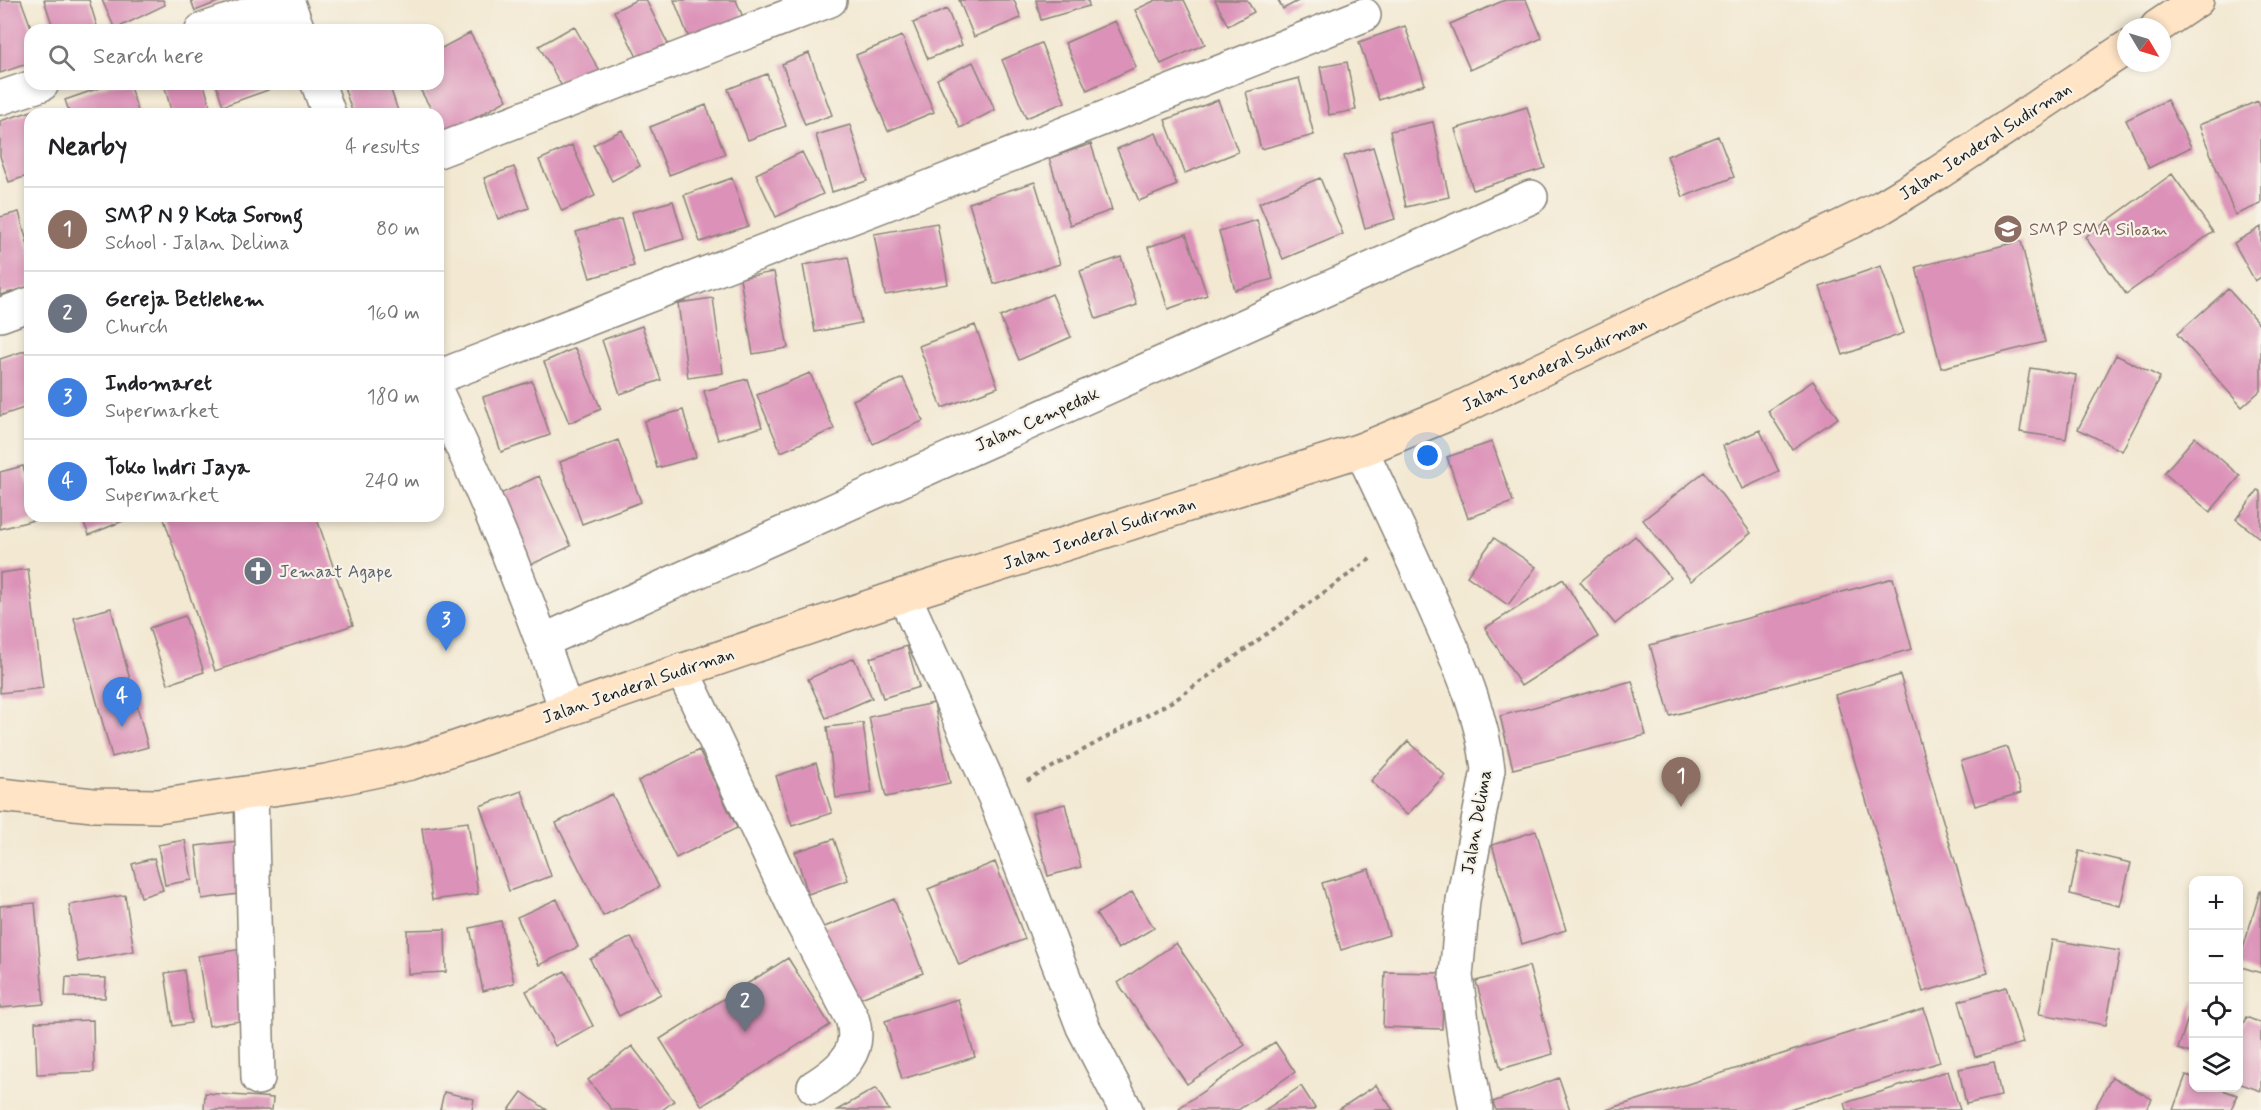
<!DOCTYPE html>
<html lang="en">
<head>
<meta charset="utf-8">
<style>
  :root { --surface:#fff; --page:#f6f6f6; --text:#202124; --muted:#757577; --line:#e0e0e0; --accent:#2563eb }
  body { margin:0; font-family:Mynerve,sans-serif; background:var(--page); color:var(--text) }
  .controls { position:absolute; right:18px; bottom:18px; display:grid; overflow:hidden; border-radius:12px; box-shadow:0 3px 9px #0003 }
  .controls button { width:54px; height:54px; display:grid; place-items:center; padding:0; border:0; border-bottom:2px solid var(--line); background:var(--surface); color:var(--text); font:30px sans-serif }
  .compass { position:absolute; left:2117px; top:18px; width:54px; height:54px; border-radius:50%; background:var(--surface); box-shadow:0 3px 9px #0003; rotate:128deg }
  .you { position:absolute; left:1428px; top:456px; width:21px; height:21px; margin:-15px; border:4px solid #fff; border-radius:50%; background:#1a73e8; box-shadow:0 0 0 9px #1a73e833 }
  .badge { display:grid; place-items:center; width:39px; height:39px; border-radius:50%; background:var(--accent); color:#fff; font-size:20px; font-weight:700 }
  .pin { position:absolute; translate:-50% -50px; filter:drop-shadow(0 2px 3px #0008) }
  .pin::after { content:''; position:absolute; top:32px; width:21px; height:18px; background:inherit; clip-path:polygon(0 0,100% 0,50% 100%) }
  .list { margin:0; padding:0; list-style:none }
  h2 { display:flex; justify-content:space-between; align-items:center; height:78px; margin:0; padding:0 24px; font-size:26px }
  h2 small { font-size:20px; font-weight:400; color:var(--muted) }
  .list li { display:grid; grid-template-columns:39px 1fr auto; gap:18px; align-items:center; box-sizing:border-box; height:84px; padding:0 24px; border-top:2px solid var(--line) }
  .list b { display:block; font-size:22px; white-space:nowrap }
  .list p { margin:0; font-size:20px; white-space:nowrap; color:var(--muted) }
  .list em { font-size:20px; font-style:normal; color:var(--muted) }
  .icon { flex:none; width:33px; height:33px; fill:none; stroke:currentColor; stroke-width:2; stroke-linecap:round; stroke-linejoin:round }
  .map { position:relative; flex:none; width:2261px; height:1110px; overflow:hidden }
  .search { position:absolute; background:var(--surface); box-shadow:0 3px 9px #0003; left:24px; top:24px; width:420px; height:66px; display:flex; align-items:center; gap:15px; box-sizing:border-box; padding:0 21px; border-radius:18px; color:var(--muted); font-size:22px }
  .panel { position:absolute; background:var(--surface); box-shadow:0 3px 9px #0003; left:24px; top:108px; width:420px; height:414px; border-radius:18px }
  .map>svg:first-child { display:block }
</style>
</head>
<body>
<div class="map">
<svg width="2261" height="1110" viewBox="0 0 2261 1110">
  <rect width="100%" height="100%" fill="#f7f3e8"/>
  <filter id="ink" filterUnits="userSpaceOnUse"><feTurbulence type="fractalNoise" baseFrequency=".0167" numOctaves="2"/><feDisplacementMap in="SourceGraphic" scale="12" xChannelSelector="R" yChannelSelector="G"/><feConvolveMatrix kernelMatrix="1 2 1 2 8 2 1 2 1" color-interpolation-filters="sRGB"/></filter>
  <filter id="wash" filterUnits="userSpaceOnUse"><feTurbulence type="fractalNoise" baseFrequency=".008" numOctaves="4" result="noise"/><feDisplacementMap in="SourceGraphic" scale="24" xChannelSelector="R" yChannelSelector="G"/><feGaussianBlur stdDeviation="1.35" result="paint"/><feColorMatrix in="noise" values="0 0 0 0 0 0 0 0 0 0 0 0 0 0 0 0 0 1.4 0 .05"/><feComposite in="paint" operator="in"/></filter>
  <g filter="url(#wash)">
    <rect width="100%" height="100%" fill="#f3e9d3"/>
    <g id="blocks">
      <path fill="#dc91b8" d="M 0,0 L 21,0 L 32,30 L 30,30 L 30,63 L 0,73 Z
        M 44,0 L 89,0 L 97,26 L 83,30 L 54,30 Z
        M 102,0 L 163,0 L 165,5 L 115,29 Z
        M 191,0 L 223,0 L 195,11 Z
        M 636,0 L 646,0 L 670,48 L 640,63 L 614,11 Z
        M 674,0 L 736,0 L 744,20 L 690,41 Z
        M 959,0 L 1014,0 L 1021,18 L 974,37 Z
        M 1036,0 L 1088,0 L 1089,6 L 1041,20 Z
        M 1156,0 L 1184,0 L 1205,44 L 1161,64 L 1135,10 Z
        M 1215,0 L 1247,0 L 1254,12 L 1228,26 Z
        M 1278,0 L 1300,0 L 1283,9 Z
        M 1505,0 L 1526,0 L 1542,38 L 1470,70 L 1450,24 Z
        M 947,9 L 962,45 L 928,59 L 913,23 Z
        M 1115,21 L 1136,67 L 1087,90 L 1065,43 Z
        M 574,26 L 603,77 L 568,97 L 539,46 Z
        M 1405,26 L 1425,84 L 1379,100 L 1359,42 Z
        M 470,33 L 507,100 L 445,135 L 438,122 L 438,114 L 434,114 L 417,84 L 438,84 L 438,50 Z
        M 902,36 L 934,112 L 888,131 L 856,55 Z
        M 1041,43 L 1065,102 L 1026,118 L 1002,60 Z
        M 809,53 L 832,115 L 805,125 L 782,64 Z
        M 973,62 L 995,110 L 960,128 L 937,79 Z
        M 1347,62 L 1356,110 L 1329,115 L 1320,67 Z
        M 767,74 L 786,126 L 748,140 L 728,89 Z
        M 1299,78 L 1314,135 L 1261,149 L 1246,92 Z
        M 111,84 L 129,84 L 139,114 L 70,114 L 65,100 Z
        M 164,84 L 204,84 L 212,114 L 172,114 Z
        M 216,84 L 267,84 L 268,90 L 223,106 Z
        M 343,84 L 389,84 L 399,114 L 353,114 Z
        M 1218,100 L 1238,152 L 1185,173 L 1165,120 Z
        M 2167,100 L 2191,147 L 2149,168 L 2126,120 Z
        M 2258,101 L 2261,108 L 2261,204 L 2235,215 L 2199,125 Z
        M 706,105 L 725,154 L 669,175 L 650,127 Z
        M 44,107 L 47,114 L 30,114 L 30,175 L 9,182 L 0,156 L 0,121 Z
        M 1527,107 L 1545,168 L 1473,190 L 1455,129 Z
        M 1433,122 L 1449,197 L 1406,207 L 1390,131 Z
        M 850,125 L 867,181 L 832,192 L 816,135 Z
        M 622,130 L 640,166 L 612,181 L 593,145 Z
        M 1156,133 L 1177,185 L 1139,201 L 1117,149 Z
        M 1718,136 L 1734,177 L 1683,197 L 1667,156 Z
        M 1091,144 L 1112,210 L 1070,225 L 1049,158 Z
        M 572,145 L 595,196 L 562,211 L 539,160 Z
        M 1373,147 L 1395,219 L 1365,228 L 1344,156 Z
        M 802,152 L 823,194 L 776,217 L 756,174 Z
        M 514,167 L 529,208 L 498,219 L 484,178 Z
        M 2172,174 L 2213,232 L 2126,294 L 2085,237 Z
        M 732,178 L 748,226 L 700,242 L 684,195 Z
        M 1320,178 L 1343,234 L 1283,259 L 1259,203 Z
        M 1035,182 L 1060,264 L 994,284 L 969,203 Z
        M 673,201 L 684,239 L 643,251 L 632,212 Z
        M 19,212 L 30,253 L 30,287 L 0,295 L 0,217 Z
        M 621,219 L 634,266 L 590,278 L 576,232 Z
        M 1257,220 L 1273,279 L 1235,290 L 1219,231 Z
        M 937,223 L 948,284 L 885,295 L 874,234 Z
        M 2261,227 L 2261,277 L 2255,281 L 2234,243 Z
        M 1186,234 L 1207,295 L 1168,309 L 1148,247 Z
        M 2021,241 L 2045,342 L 1941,368 L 1916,267 Z
        M 848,257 L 861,323 L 815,332 L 803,265 Z
        M 1121,257 L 1137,305 L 1096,319 L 1080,271 Z
        M 1881,266 L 1904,333 L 1843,355 L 1820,287 Z
        M 774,272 L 788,348 L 753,354 L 740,278 Z
        M 2228,289 L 2261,326 L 2261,390 L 2242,407 L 2177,334 Z
        M 1052,294 L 1071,337 L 1019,360 L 1000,317 Z
        M 713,298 L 723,373 L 688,378 L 678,303 Z
        M 975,325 L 998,387 L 942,408 L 919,346 Z
        M 642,326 L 661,380 L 620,394 L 602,340 Z
        M 575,348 L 601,409 L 569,423 L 544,362 Z
        M 30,349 L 30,406 L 0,416 L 0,359 Z
        M 2116,355 L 2160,377 L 2122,451 L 2078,429 Z
        M 2030,368 L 2076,375 L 2066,439 L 2020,432 Z
        M 810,373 L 834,429 L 781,452 L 757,395 Z
        M 903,378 L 923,421 L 873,444 L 853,400 Z
        M 747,379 L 762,427 L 718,440 L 704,391 Z
        M 532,381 L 550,435 L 501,452 L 483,397 Z
        M 1813,381 L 1838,418 L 1792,449 L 1768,411 Z
        M 683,410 L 696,457 L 657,468 L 644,421 Z
        M 1760,430 L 1779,472 L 1742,489 L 1723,446 Z
        M 2195,437 L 2240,476 L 2210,512 L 2164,473 Z
        M 618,440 L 641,502 L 582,524 L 560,462 Z
        M 1492,442 L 1513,502 L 1468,518 L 1447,457 Z
        M 23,466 L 30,490 L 30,516 L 37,516 L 38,519 L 0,529 L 0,472 Z
        M 1704,472 L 1751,533 L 1691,581 L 1643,520 Z
        M 539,476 L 571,546 L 528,566 L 496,496 Z
        M 2258,490 L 2261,492 L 2261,539 L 2236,519 Z
        M 81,516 L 135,516 L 89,535 Z
        M 163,516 L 316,516 L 353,625 L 215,671 Z
        M 1635,536 L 1671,578 L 1615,624 L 1580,582 Z
        M 1494,538 L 1536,567 L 1508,605 L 1467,576 Z
        M 28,569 L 43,688 L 0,693 L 0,573 Z
        M 1893,578 L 1912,649 L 1670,716 L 1650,645 Z
        M 1563,579 L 1598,637 L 1521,686 L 1485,628 Z
        M 111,608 L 148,747 L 112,757 L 74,618 Z
        M 185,616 L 204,672 L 168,684 L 149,628 Z
        M 907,646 L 919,687 L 883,698 L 870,658 Z
        M 854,658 L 872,698 L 826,718 L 808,679 Z
        M 1900,675 L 1988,973 L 1923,992 L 1835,695 Z
        M 1632,681 L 1646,735 L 1513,769 L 1500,716 Z
        M 934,703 L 950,783 L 886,797 L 869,717 Z
        M 863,723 L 872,793 L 836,798 L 827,727 Z
        M 1408,741 L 1445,775 L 1407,815 L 1371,781 Z
        M 2007,747 L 2021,793 L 1975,806 L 1961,761 Z
        M 699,750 L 737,828 L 676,858 L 638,781 Z
        M 816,763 L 832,813 L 792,826 L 776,776 Z
        M 522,791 L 551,876 L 509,891 L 480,806 Z
        M 612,794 L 659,887 L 603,916 L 556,823 Z
        M 1065,804 L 1081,867 L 1048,876 L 1032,813 Z
        M 468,822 L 478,894 L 432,900 L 422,828 Z
        M 1536,831 L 1566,930 L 1522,944 L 1492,845 Z
        M 834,839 L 848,880 L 808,894 L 795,852 Z
        M 185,840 L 192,880 L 165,885 L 158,845 Z
        M 238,841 L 245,893 L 202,899 L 196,846 Z
        M 2079,851 L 2131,863 L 2120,906 L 2070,894 Z
        M 154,858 L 163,890 L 141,897 L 132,864 Z
        M 995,862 L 1025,939 L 959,965 L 928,889 Z
        M 1369,869 L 1389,935 L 1341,950 L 1322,883 Z
        M 2260,891 L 2261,891 L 2261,973 L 2238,966 Z
        M 1132,892 L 1154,928 L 1118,949 L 1096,914 Z
        M 125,895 L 134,951 L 78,962 L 69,905 Z
        M 557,899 L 578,947 L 539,965 L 517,917 Z
        M 894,899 L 923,973 L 851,1002 L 822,928 Z
        M 35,903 L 44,1004 L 0,1008 L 0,906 Z
        M 501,921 L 514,983 L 483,991 L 470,928 Z
        M 445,929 L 446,972 L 408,974 L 407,930 Z
        M 631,937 L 661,994 L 619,1016 L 590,959 Z
        M 2052,940 L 2120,951 L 2106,1025 L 2039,1014 Z
        M 1176,943 L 1245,1045 L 1187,1084 L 1118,983 Z
        M 242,949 L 253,1019 L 209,1026 L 198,956 Z
        M 788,958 L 830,1025 L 702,1106 L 660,1039 Z
        M 1529,966 L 1553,1054 L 1501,1069 L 1476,981 Z
        M 184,970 L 191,1023 L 173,1026 L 165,973 Z
        M 565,971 L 593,1026 L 555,1046 L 526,991 Z
        M 1385,972 L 1444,973 L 1442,1029 L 1383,1027 Z
        M 66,977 L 106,978 L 105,998 L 65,997 Z
        M 2006,987 L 2023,1043 L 1975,1057 L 1959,1001 Z
        M 958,999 L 975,1057 L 902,1079 L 885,1021 Z
        M 2194,999 L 2194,1054 L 2178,1049 Z
        M 1924,1009 L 1940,1062 L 1786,1110 L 1606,1110 Z
        M 2246,1017 L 2261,1023 L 2261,1091 L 2238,1083 L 2238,1036 Z
        M 93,1020 L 94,1072 L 37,1074 L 35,1022 Z
        M 1275,1042 L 1295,1072 L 1238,1110 L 1180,1110 L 1179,1108 Z
        M 632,1046 L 674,1101 L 662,1110 L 612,1110 L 588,1080 Z
        M 1994,1062 L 2001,1096 L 1966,1104 L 1959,1069 Z
        M 1948,1071 L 1960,1110 L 1847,1110 L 1845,1103 Z
        M 2186,1075 L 2194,1078 L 2194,1088 L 2217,1088 L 2237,1095 L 2231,1110 L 2173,1110 Z
        M 2112,1077 L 2152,1099 L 2146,1110 L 2094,1110 Z
        M 1559,1078 L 1570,1110 L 1496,1110 L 1493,1102 Z
        M 1376,1085 L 1393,1110 L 1338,1110 Z
        M 1301,1086 L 1315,1108 L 1312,1110 L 1265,1110 Z
        M 876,1088 L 889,1110 L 837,1110 Z
        M 444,1092 L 474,1099 L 472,1110 L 440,1110 Z
        M 522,1092 L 547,1110 L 509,1110 Z
        M 205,1093 L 273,1098 L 272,1110 L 204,1110 Z"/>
    </g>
  </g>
  <g filter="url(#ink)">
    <use href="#blocks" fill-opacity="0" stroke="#888278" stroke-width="1.5"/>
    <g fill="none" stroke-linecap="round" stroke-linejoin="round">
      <g stroke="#888278" stroke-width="36">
        <path id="minor" d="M 287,0 L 298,30
          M 202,30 L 288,1
          M 318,84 L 329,114
          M 0,98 L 42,84
          M 438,151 L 830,0
          M 0,315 L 30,304
          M 438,377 L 927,188 L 1364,15
          M 438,395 C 487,497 530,602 566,710
          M 1361,450 C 1387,503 1411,555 1435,609 C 1458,661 1482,712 1488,770 L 1463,900 L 1456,976 L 1467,1059 L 1476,1110
          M 904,595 L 995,798 L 1083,1027 L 1126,1110
          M 543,641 L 1531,197
          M 682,670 L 798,915 L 852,1018 C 863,1052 841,1070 814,1087
          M 251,794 L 258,1078"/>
      </g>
      <g stroke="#888278" stroke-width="36">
        <path id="secondary" d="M 2157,27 L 2197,0
          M 0,795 L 93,805 L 158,806 L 326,781 L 411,763 L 904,595 L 1361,450 L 1446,415 L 1882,207 L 1938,173 L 2126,48"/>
      </g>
      <path stroke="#888278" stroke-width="4" stroke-dasharray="4.5 4.5" stroke-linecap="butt" d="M 1027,781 L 1178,698 L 1373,557"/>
      <use href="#minor" stroke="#fff" stroke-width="33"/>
      <use href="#secondary" stroke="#ffe4c6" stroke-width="33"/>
    </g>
  </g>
  <defs>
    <g id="school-disc" transform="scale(1.5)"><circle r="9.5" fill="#8d6e63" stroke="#f7f3e8"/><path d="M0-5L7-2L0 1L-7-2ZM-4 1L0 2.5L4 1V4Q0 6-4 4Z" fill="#fff"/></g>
    <g id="church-disc" transform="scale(1.5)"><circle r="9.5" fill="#6b7280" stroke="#f7f3e8"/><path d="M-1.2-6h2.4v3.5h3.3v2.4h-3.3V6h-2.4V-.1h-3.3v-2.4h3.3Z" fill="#fff"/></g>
  </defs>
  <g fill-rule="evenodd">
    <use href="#school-disc" x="2008" y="229"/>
    <use href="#church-disc" x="258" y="571"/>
  </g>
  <g text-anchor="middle" stroke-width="4.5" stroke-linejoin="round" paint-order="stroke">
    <g font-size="18" fill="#1c1c1c" stroke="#f7f3e8">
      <text transform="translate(1985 141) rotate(-33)" y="6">Jalan Jenderal Sudirman</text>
      <text transform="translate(1554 364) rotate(-25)" y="6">Jalan Jenderal Sudirman</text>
      <text transform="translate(1037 419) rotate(-24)" y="6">Jalan Cempedak</text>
      <text transform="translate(1099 533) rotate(-18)" y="6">Jalan Jenderal Sudirman</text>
      <text transform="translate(638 685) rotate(-19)" y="6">Jalan Jenderal Sudirman</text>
      <text transform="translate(1476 822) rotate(-80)" y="6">Jalan Delima</text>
    </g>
    <g font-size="18" fill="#785e54" stroke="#f7f3e8" text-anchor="start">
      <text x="2029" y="235">SMP SMA Siloam</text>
    </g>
    <g font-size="18" fill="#5b616d" stroke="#f7f3e8" text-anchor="start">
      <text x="279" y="577">Jemaat Agape</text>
    </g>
  </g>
</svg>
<div class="controls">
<button>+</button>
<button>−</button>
<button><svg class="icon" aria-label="locate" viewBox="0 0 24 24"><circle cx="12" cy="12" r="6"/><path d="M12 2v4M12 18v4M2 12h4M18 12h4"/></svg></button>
<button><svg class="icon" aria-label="layers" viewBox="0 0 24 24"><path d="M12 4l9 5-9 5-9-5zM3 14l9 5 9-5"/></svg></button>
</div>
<svg class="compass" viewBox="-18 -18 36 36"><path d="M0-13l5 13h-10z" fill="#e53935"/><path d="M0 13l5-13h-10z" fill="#757577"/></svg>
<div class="you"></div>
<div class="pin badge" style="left:1681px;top:807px;background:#8d6e63">1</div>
<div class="pin badge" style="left:745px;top:1032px;background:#6b7280">2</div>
<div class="pin badge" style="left:446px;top:651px;background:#3f7fe0">3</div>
<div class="pin badge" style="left:122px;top:727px;background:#3f7fe0">4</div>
<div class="search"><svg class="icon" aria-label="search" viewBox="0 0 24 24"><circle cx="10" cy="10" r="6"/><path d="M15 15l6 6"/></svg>Search here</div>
<section class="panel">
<h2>Nearby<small>4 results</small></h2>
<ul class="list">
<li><span class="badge" style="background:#8d6e63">1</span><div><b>SMP N 9 Kota Sorong</b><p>School · Jalan Delima</p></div><em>80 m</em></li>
<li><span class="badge" style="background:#6b7280">2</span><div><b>Gereja Betlehem</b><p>Church</p></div><em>160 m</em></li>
<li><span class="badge" style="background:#3f7fe0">3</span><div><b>Indomaret</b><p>Supermarket</p></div><em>180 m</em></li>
<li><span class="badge" style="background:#3f7fe0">4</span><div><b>Toko Indri Jaya</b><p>Supermarket</p></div><em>240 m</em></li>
</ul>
</section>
</div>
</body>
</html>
